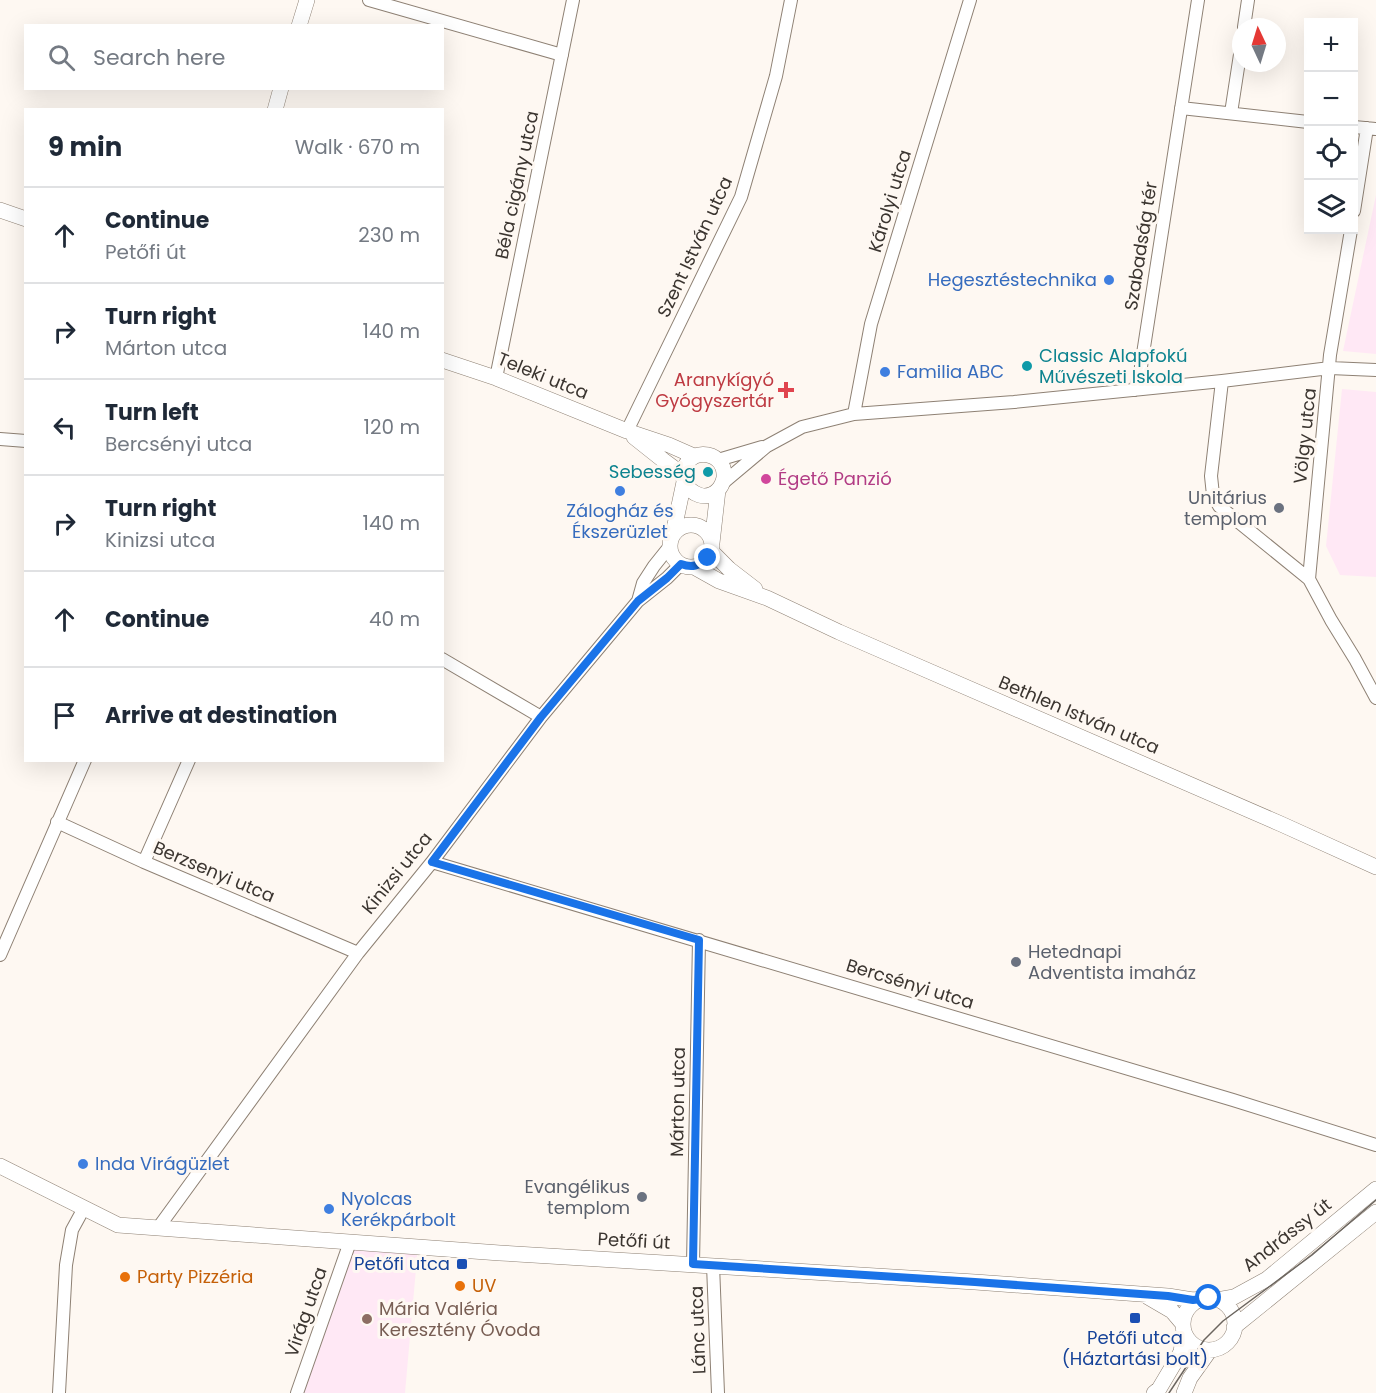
<!DOCTYPE html>
<html lang="en">
<head>
<meta charset="utf-8">
<style>
  :root { --surface:#fff; --page:#f6f6f7; --text:#1f2937; --muted:#747a83; --line:#e0e1e3 }
  body { margin:0; font-family:Poppins,sans-serif; background:var(--page); color:var(--text) }
  .controls { position:absolute; right:18px; top:18px; display:grid; overflow:hidden; border-radius:0px; box-shadow:0 6px 24px #0002 }
  .controls button { width:54px; height:54px; display:grid; place-items:center; padding:0; border:0; border-bottom:2px solid var(--line); background:var(--surface); color:var(--text); font:30px sans-serif }
  .compass { position:absolute; left:1232px; top:18px; width:54px; height:54px; border-radius:50%; background:var(--surface); box-shadow:0 6px 24px #0002; rotate:356deg }
  .stop { position:absolute; width:18px; height:18px; margin:-14px; border:4px solid #1a73e8; border-radius:50%; background:#fff }
  .stop.end { background:#1a73e8; border-color:#fff; box-shadow:0 2px 6px #0008 }
  .list { margin:0; padding:0; list-style:none }
  h2 { display:flex; justify-content:space-between; align-items:center; height:78px; margin:0; padding:0 24px; font-size:26px }
  h2 small { font-size:20px; font-weight:400; color:var(--muted) }
  .list li { display:grid; grid-template-columns:39px 1fr auto; gap:18px; align-items:center; box-sizing:border-box; height:96px; padding:0 24px; border-top:2px solid var(--line) }
  .list b { display:block; font-size:22px; white-space:nowrap }
  .list p { margin:0; font-size:20px; white-space:nowrap; color:var(--muted) }
  .list em { font-size:20px; font-style:normal; color:var(--muted) }
  .icon { flex:none; width:33px; height:33px; fill:none; stroke:currentColor; stroke-width:2; stroke-linecap:round; stroke-linejoin:round }
  .map { position:relative; flex:none; width:1376px; height:1393px; overflow:hidden }
  .search { position:absolute; background:var(--surface); box-shadow:0 6px 24px #0002; left:24px; top:24px; width:420px; height:66px; display:flex; align-items:center; gap:15px; box-sizing:border-box; padding:0 21px; border-radius:0px; color:var(--muted); font-size:22px }
  .panel { position:absolute; background:var(--surface); box-shadow:0 6px 24px #0002; left:24px; top:108px; width:420px; height:654px; border-radius:0px }
  .map>svg:first-child { display:block }
</style>
</head>
<body>
<div class="map">
<svg width="1376" height="1393" viewBox="0 0 1376 1393">
  <rect width="100%" height="100%" fill="#fef8f2"/>
  <path fill="#ffe8f5" d="M 1376,195 L 1376,354 L 1343,351 Z
    M 1342,389 L 1376,392 L 1376,577 L 1340,575 L 1326,546 Z
    M 350,1242 L 418,1246 L 405,1393 L 297,1393 Z"/>
  <g fill="none" stroke-linecap="round" stroke-linejoin="round">
    <g stroke="#8e8174" stroke-width="14">
      <path id="minor" d="M 369,0 L 562,55
        M 1244,27 L 1248,0
        M 1181,108 L 1308,122
        M 1231,113 L 1241,48
        M 1354,127 L 1376,129
        M 1354,211 L 1367,128
        M 496,378 L 573,0
        M 1222,381 L 1211,476 L 1213,495 L 1219,506 L 1309,579 L 1331,620 L 1355,659 L 1376,698
        M 1135,390 L 1140,373 L 1198,0
        M 854,414 L 871,324 L 970,0
        M 627,431 L 741,197 L 776,76 L 791,0
        M 0,439 L 26,441
        M 718,460 L 762,447
        M 723,483 L 767,446 L 802,427 L 854,414 L 1014,402 L 1222,381 L 1330,368 L 1376,370
        M 1309,579 L 1330,355 L 1351,230
        M 638,601 L 667,578 L 681,564
        M 442,659 L 541,717
        M 57,822 L 144,862 L 358,953
        M 144,862 L 189,760
        M 432,862 L 1233,1100 L 1376,1145
        M 0,955 L 85,760
        M 158,1228 L 358,953 L 432,862 L 541,717 L 638,601 L 643,583 L 654,566 L 670,546
        M 693,1264 L 699,940
        M 713,1265 L 718,1393
        M 59,1393 L 66,1265 L 72,1230 L 84,1208
        M 297,1393 L 350,1242"/>
    </g>
    <g stroke="#8e8174" stroke-width="16">
      <path id="tertiary" d="M 299,26 L 307,0
        M 275,110 L 281,88
        M 0,210 L 26,219
        M 442,360 L 496,378 L 627,431 L 669,445 L 694,456
        M 634,437 L 663,460 L 682,474
        M670 546a21 21 0 1 1 42 0a21 21 0 1 1-42 0Z
        M 673,534 L 684,482 C 678,445 727,447 724,478 C 723,482 721,487 718,490 C 706,502 691,494 684,482
        M 712,543 L 718,490
        M 711,551 L 729,569 L 755,589
        M 694,567 L 719,581 L 767,598 L 839,632 L 1281,824 L 1376,867
        M 0,1166 L 118,1225 L 500,1253 L 975,1282 L 1168,1296 L 1193,1300 L 1201,1299
        M 1148,1297 L 1172,1311 L 1183,1324
        M1183 1324a26 26 0 1 1 52 0a26 26 0 1 1-52 0Z
        M 1217,1300 L 1234,1297 L 1267,1279 L 1376,1189
        M 1234,1327 L 1376,1212
        M 1154,1393 L 1159,1389 L 1181,1352 L 1184,1332
        M 1184,1393 L 1190,1378 L 1210,1350"/>
    </g>
    <use href="#minor" stroke="#fff" stroke-width="12"/>
    <use href="#tertiary" stroke="#fff" stroke-width="15"/>
    <path stroke="#6b655f" stroke-width="1.5" d="M 1169,1393 L 1204,1340 L 1223,1321 L 1312,1255 L 1376,1200"/>
  </g>
  <g fill="none" stroke-linecap="round" stroke-linejoin="round">
    <path stroke="#1a73e8" stroke-width="8" d="M 708,558 C 699,566 692,568 681,564 L 667,578 L 638,601 L 541,717 L 432,862 L 699,940 L 693,1264 L 975,1282 L 1168,1296 L 1193,1300 L 1209,1298"/>
  </g>
  <g fill="#3f7fe0" stroke="#fef8f2" stroke-width="2">
    <circle cx="1109" cy="280" r="6"/>
    <circle cx="885" cy="372" r="6"/>
    <circle cx="620" cy="491" r="6"/>
    <circle cx="83" cy="1164" r="6"/>
    <circle cx="329" cy="1209" r="6"/>
  </g>
  <g fill="#0f9aa8" stroke="#fef8f2" stroke-width="2">
    <circle cx="1027" cy="366" r="6"/>
    <circle cx="708" cy="472" r="6"/>
  </g>
  <path fill="#e0444e" stroke="#fef8f2" stroke-width="2" d="M783 381h6v6h6v6h-6v6h-6v-6h-6v-6h6z"/>
  <circle fill="#d1479c" stroke="#fef8f2" stroke-width="2" cx="766" cy="479" r="6"/>
  <g fill="#6b7280" stroke="#fef8f2" stroke-width="2">
    <circle cx="1279" cy="508" r="6"/>
    <circle cx="1016" cy="962" r="6"/>
    <circle cx="642" cy="1197" r="6"/>
  </g>
  <g fill="#1a4fb4" stroke="#fef8f2" stroke-width="2">
    <rect x="456" y="1258" width="12" height="12" rx="3"/>
    <rect x="1129" y="1312" width="12" height="12" rx="3"/>
  </g>
  <g fill="#e8710a" stroke="#fef8f2" stroke-width="2">
    <circle cx="125" cy="1277" r="6"/>
    <circle cx="460" cy="1286" r="6"/>
  </g>
  <circle fill="#8d6e63" stroke="#fef8f2" stroke-width="2" cx="367" cy="1319" r="6"/>
  <g text-anchor="middle" stroke-width="6" stroke-linejoin="round" paint-order="stroke">
    <g font-size="18" fill="#3b3530" stroke="#fef8f2">
      <text transform="translate(517 185) rotate(-78)" y="6">Béla cigány utca</text>
      <text transform="translate(890 201) rotate(-73)" y="6">Károlyi utca</text>
      <text transform="translate(1141 246) rotate(-81)" y="6">Szabadság tér</text>
      <text transform="translate(695 247) rotate(-65)" y="6">Szent István utca</text>
      <text transform="translate(543 376) rotate(22)" y="6">Teleki utca</text>
      <text transform="translate(1305 436) rotate(-84)" y="6">Völgy utca</text>
      <text transform="translate(1079 715) rotate(23)" y="6">Bethlen István utca</text>
      <text transform="translate(214 872) rotate(23)" y="6">Berzsenyi utca</text>
      <text transform="translate(397 873) rotate(-51)" y="6">Kinizsi utca</text>
      <text transform="translate(910 984) rotate(17)" y="6">Bercsényi utca</text>
      <text transform="translate(678 1102) rotate(-89)" y="6">Márton utca</text>
      <text transform="translate(1287 1235) rotate(-38)" y="6">Andrássy út</text>
      <text transform="translate(634 1241) rotate(3)" y="6">Petőfi út</text>
      <text transform="translate(306 1312) rotate(-71)" y="6">Virág utca</text>
      <text transform="translate(698 1330) rotate(-92)" y="6">Lánc utca</text>
    </g>
    <g font-size="18" fill="#366cbe" stroke="#fef8f2" text-anchor="start">
      <text x="1097" y="286" text-anchor="end">Hegesztéstechnika</text>
      <text x="897" y="378">Familia ABC</text>
      <text x="620" y="517" text-anchor="middle">Zálogház és<tspan x="620" dy="21">Ékszerüzlet</tspan></text>
      <text x="95" y="1170">Inda Virágüzlet</text>
      <text x="341" y="1205">Nyolcas<tspan x="341" dy="21">Kerékpárbolt</tspan></text>
    </g>
    <g font-size="18" fill="#0d838f" stroke="#fef8f2" text-anchor="start">
      <text x="1039" y="362">Classic Alapfokú<tspan x="1039" dy="21">Művészeti Iskola</tspan></text>
      <text x="696" y="478" text-anchor="end">Sebesség</text>
    </g>
    <g font-size="18" fill="#be3a42" stroke="#fef8f2" text-anchor="end">
      <text x="774" y="386">Aranykígyó<tspan x="774" dy="21">Gyógyszertár</tspan></text>
    </g>
    <g font-size="18" fill="#b23c85" stroke="#fef8f2" text-anchor="start">
      <text x="778" y="485">Égető Panzió</text>
    </g>
    <g font-size="18" fill="#5b616d" stroke="#fef8f2" text-anchor="end">
      <text x="1267" y="504">Unitárius<tspan x="1267" dy="21">templom</tspan></text>
      <text x="1028" y="958" text-anchor="start">Hetednapi<tspan x="1028" dy="21">Adventista imaház</tspan></text>
      <text x="630" y="1193">Evangélikus<tspan x="630" dy="21">templom</tspan></text>
    </g>
    <g font-size="18" fill="#164399" stroke="#fef8f2" text-anchor="end">
      <text x="450" y="1270">Petőfi utca</text>
      <text x="1135" y="1344" text-anchor="middle">Petőfi utca<tspan x="1135" dy="21">(Háztartási bolt)</tspan></text>
    </g>
    <g font-size="18" fill="#c56008" stroke="#fef8f2" text-anchor="start">
      <text x="137" y="1283">Party Pizzéria</text>
      <text x="472" y="1292">UV</text>
    </g>
    <g font-size="18" fill="#785e54" stroke="#fef8f2" text-anchor="start">
      <text x="379" y="1315">Mária Valéria<tspan x="379" dy="21">Keresztény Óvoda</tspan></text>
    </g>
  </g>
</svg>
<div class="controls">
<button>+</button>
<button>−</button>
<button><svg class="icon" aria-label="locate" viewBox="0 0 24 24"><circle cx="12" cy="12" r="6"/><path d="M12 2v4M12 18v4M2 12h4M18 12h4"/></svg></button>
<button><svg class="icon" aria-label="layers" viewBox="0 0 24 24"><path d="M12 4l9 5-9 5-9-5zM3 14l9 5 9-5"/></svg></button>
</div>
<svg class="compass" viewBox="-18 -18 36 36"><path d="M0-13l5 13h-10z" fill="#e53935"/><path d="M0 13l5-13h-10z" fill="#747a83"/></svg>
<div class="stop" style="left:1209px;top:1298px"></div>
<div class="stop end" style="left:708px;top:558px"></div>
<div class="search"><svg class="icon" aria-label="search" viewBox="0 0 24 24"><circle cx="10" cy="10" r="6"/><path d="M15 15l6 6"/></svg>Search here</div>
<section class="panel">
<h2>9 min<small>Walk · 670 m</small></h2>
<ul class="list">
<li><svg class="icon" aria-label="ahead" viewBox="0 0 24 24"><path d="M12 20V5M6 11l6-6 6 6"/></svg><div><b>Continue</b><p>Petőfi út</p></div><em>230 m</em></li>
<li><svg class="icon" aria-label="right" viewBox="0 0 24 24"><path d="M7 20v-9h11M14 6l5 5-5 5"/></svg><div><b>Turn right</b><p>Márton utca</p></div><em>140 m</em></li>
<li><svg class="icon" aria-label="left" viewBox="0 0 24 24"><path d="M17 20v-9H6M10 6l-5 5 5 5"/></svg><div><b>Turn left</b><p>Bercsényi utca</p></div><em>120 m</em></li>
<li><svg class="icon" aria-label="right" viewBox="0 0 24 24"><path d="M7 20v-9h11M14 6l5 5-5 5"/></svg><div><b>Turn right</b><p>Kinizsi utca</p></div><em>140 m</em></li>
<li><svg class="icon" aria-label="ahead" viewBox="0 0 24 24"><path d="M12 20V5M6 11l6-6 6 6"/></svg><div><b>Continue</b></div><em>40 m</em></li>
<li><svg class="icon" aria-label="arrive" viewBox="0 0 24 24"><path d="M6 21V4h12l-3 4 3 4H6"/></svg><div><b>Arrive at destination</b></div></li>
</ul>
</section>
</div>
</body>
</html>
